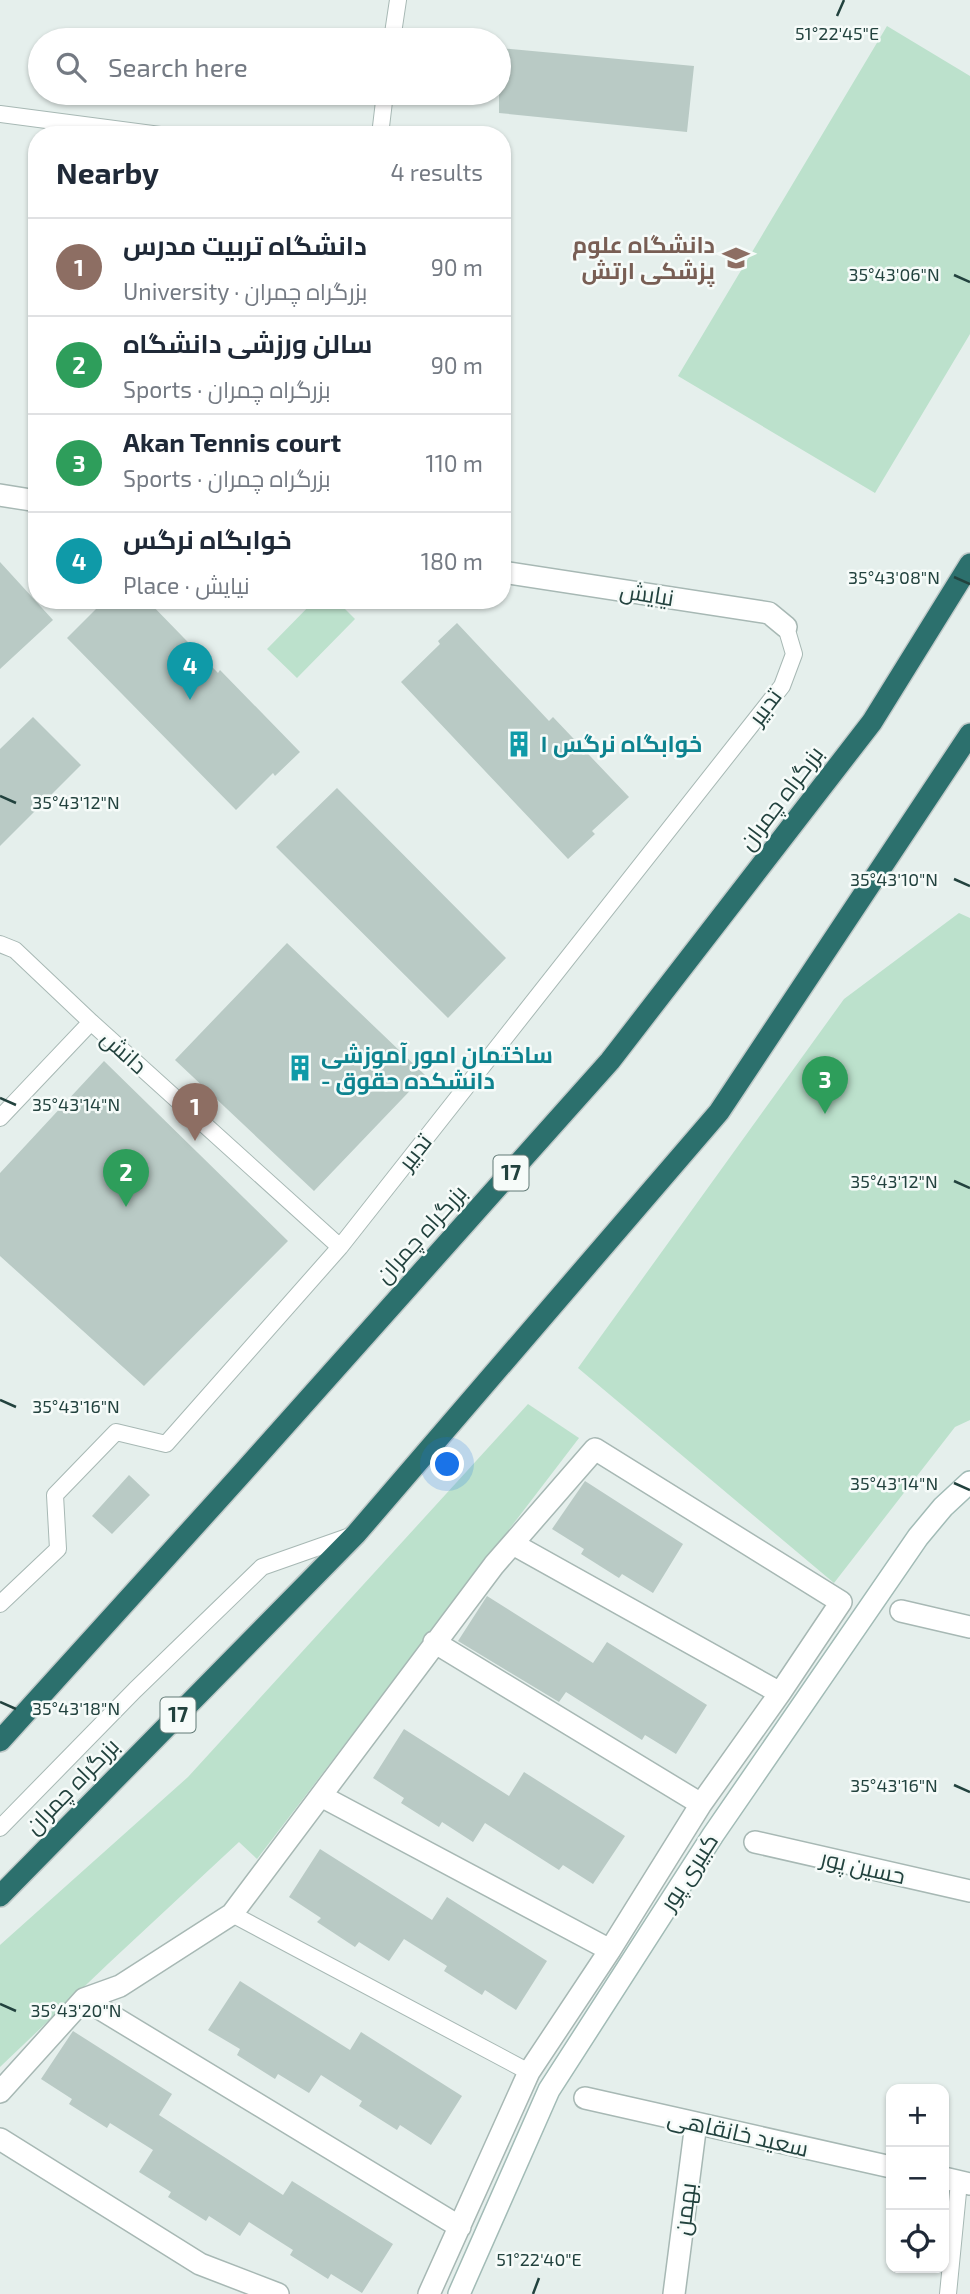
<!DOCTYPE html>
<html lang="en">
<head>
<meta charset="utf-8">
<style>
  :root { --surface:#fff; --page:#f6f6f7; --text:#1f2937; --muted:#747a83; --line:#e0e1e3; --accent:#0f766e }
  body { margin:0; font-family:"Exo 2",Cairo,sans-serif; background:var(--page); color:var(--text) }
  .controls { position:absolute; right:21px; bottom:21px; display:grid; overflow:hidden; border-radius:14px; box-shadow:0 2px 5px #0004 }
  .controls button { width:63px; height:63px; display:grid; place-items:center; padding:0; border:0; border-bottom:2px solid var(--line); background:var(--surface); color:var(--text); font:35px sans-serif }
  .you { position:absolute; left:448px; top:1465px; width:24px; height:24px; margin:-18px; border:5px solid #fff; border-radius:50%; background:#1a73e8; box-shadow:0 0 0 10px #1a73e833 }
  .badge { display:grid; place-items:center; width:46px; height:46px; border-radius:50%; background:var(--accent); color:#fff; font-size:23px; font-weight:700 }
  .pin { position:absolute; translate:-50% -58px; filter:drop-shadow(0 2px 4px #0008) }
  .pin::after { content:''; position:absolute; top:37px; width:24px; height:21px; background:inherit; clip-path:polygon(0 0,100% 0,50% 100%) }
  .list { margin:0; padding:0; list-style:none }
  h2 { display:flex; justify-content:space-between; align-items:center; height:91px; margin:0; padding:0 28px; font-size:30px }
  h2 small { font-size:23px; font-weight:400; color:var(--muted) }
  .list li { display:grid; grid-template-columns:46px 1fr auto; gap:21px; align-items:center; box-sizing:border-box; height:98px; padding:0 28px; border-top:2px solid var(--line) }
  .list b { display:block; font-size:26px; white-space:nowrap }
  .list p { margin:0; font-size:23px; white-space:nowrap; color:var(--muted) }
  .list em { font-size:23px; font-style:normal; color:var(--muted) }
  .icon { flex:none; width:38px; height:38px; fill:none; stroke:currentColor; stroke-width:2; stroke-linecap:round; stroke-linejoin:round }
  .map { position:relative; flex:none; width:970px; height:2294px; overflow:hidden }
  .search { position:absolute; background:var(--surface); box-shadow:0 2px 5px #0004; left:28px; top:28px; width:483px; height:77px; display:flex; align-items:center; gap:18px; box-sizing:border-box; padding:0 24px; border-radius:38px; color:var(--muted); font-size:26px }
  .panel { position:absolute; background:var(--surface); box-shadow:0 2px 5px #0004; left:28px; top:126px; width:483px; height:483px; border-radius:28px }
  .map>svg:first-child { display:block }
</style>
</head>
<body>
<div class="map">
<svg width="970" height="2294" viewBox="0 0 970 2294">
  <rect width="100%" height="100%" fill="#e5efec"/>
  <path fill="#bce1cc" d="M 887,26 L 970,76 L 970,334 L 875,493 L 678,376 Z
    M 315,600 L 336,600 L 355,619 L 297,678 L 267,649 Z
    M 959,913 L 970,918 L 970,1420 L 955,1427 L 834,1583 L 578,1368 L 844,999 Z
    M 528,1404 L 579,1438 L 257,1859 L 239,1842 L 109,1963 L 0,2067 L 0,1945 L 188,1777 Z"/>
  <path fill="#b9cac5" d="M 499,48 L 694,66 L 687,132 L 499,113 Z
    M 0,562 L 53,620 L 0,669 Z
    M 105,600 L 147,600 L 218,673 L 220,670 L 300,752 L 275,776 L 273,773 L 236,810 L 67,638 Z
    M 457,623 L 549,721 L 553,717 L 629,797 L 592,831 L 595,834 L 568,859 L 401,682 L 440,644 L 438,641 Z
    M 33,717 L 81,765 L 0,846 L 0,749 Z
    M 337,788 L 506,958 L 448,1018 L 276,847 Z
    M 287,943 L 425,1075 L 314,1191 L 175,1060 Z
    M 104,1061 L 288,1241 L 144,1386 L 0,1256 L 0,1173 Z
    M 129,1475 L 150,1495 L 112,1534 L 92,1516 Z
    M 585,1481 L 683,1544 L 653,1593 L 622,1574 L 619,1578 L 581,1554 L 584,1549 L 552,1529 Z
    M 487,1596 L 593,1663 L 607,1642 L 707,1705 L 676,1754 L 645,1735 L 642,1740 L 566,1692 L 559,1702 L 458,1641 Z
    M 404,1729 L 509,1796 L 524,1772 L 625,1836 L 593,1884 L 563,1865 L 559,1870 L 485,1823 L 473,1842 L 442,1822 L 439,1827 L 401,1803 L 404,1798 L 373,1778 Z
    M 320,1849 L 432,1920 L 447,1897 L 547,1961 L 516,2010 L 485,1990 L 482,1995 L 444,1971 L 447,1966 L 404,1939 L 389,1961 L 359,1942 L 355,1947 L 317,1922 L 321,1918 L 289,1897 Z
    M 240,1981 L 350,2050 L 361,2032 L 462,2096 L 431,2145 L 400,2125 L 397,2130 L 359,2106 L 362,2101 L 321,2075 L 309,2093 L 278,2074 L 275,2079 L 237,2055 L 240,2049 L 208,2030 Z
    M 73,2031 L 172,2094 L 159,2115 L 283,2195 L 292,2181 L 393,2244 L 362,2293 L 331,2274 L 328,2279 L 290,2255 L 293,2250 L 249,2222 L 240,2236 L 209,2216 L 206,2221 L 168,2197 L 171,2192 L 139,2172 L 153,2150 L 110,2123 L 107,2128 L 69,2104 L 72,2099 L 41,2079 Z"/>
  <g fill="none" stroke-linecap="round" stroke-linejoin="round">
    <g stroke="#a7b8b4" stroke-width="18">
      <path id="lane" d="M 392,40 L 398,0
        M 0,114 L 160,135
        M 380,135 L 385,93
        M 0,944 L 15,950 L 91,1022 L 340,1247
        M 0,1118 L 91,1022
        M 0,1604 L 58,1549 L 55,1495 L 116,1432 L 166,1444 L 340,1247 L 782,686 L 794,654 L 786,627
        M 0,1828 L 135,1690 L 262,1567 L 353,1535
        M 232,1914 L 529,2072
        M 948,2294 L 959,2182"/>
    </g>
    <g stroke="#a7b8b4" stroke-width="24">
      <path id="street" d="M 0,495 L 37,501
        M 502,572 L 769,613 L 786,627
        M 513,1544 L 780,1693
        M 901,1611 L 970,1627
        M 434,1642 L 701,1804
        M 321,1796 L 610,1950
        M 755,1842 L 970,1891
        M 84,1999 L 460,2227
        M 0,2092 L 84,1999 L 120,1986 L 232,1914 L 494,1565 L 595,1449 L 841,1602 L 780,1693 L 701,1804 L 610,1950 L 529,2072 L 429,2294
        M 585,2098 L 891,2167
        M 0,2139 L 200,2264 L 278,2294
        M 944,2178 L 970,2184
        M 674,2294 L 696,2123"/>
    </g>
    <g stroke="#a2bbb6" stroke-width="24">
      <path id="secondary" d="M 459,2294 L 549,2090 L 713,1835 L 918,1537 L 943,1507 L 970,1482"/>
    </g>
    <g stroke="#c1cac9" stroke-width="24">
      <path id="highway" d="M 0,1741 L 237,1479 L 610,1061 L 872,722 L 970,564
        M 0,1896 L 356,1534 L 719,1112 L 970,734"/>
    </g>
    <use href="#lane" stroke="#fff" stroke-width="16"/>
    <use href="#street" stroke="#fff" stroke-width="21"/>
    <use href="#secondary" stroke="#fff" stroke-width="21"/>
    <use href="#highway" stroke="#2c706d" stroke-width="21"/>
  </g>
  <path fill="none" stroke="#22423e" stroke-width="2.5" d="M 837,16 L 844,0M 954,275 L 970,282M 954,577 L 970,584M 0,796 L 16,803M 954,879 L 970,886M 0,1098 L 16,1105M 954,1181 L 970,1188M 0,1400 L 16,1407M 954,1483 L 970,1490M 0,1702 L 16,1709M 954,1785 L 970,1792M 0,2004 L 16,2011M 533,2294 L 539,2278"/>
  <defs>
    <g id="university-bare" transform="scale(2.1)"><path d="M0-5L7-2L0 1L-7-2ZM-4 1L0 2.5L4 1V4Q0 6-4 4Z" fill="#8d6e63" stroke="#f6fbf9" stroke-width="2.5" paint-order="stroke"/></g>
    <g id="building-bare" transform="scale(2.1)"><path d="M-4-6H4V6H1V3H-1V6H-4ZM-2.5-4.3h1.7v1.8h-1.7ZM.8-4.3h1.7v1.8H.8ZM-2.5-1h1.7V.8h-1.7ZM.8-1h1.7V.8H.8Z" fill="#0f9aa8" stroke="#f6fbf9" stroke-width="2.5" paint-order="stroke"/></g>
  </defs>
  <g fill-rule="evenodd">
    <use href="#university-bare" x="736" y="258"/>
    <use href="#building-bare" x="519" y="744"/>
    <use href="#building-bare" x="300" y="1068"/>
  </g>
  <g text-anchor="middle" stroke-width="5" stroke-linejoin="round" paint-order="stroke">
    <g fill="#f6fbf9" stroke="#627a76" stroke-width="2">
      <rect x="493.5" y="1155.5" width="35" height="35" rx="5"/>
      <rect x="160.5" y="1697.5" width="35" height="35" rx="5"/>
    </g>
    <g font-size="21" font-weight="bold" fill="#22423e">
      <text x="511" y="1180">17</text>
      <text x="178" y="1722">17</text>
    </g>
    <g font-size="23" font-weight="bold" fill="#785e54" stroke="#f6fbf9" text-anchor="end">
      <text x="715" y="253">دانشگاه علوم<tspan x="715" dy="26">پزشکی ارتش</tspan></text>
    </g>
    <g font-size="23" fill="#22423e" stroke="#f6fbf9">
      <text transform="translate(647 594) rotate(9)" y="8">نیایش</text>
      <text transform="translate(765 707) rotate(-53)" y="8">تدبیر</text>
      <text transform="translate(781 798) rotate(-53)" y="8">بزرگراه چمران</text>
      <text transform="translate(124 1052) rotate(42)" y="8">دانش</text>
      <text transform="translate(415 1152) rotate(-52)" y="8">تدبیر</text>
      <text transform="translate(421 1234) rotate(-48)" y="8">بزرگراه چمران</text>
      <text transform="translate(72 1786) rotate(-46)" y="8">بزرگراه چمران</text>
      <text transform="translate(863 1867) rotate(13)" y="8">حسین پور</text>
      <text transform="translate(689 1872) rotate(-57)" y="8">کبیری پور</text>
      <text transform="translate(738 2133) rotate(13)" y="8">سعید خانقاهی</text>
      <text transform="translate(685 2209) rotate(-83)" y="8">بهمن</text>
    </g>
    <g font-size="23" font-weight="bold" fill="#0d838f" stroke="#f6fbf9" text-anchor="start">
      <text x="540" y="752">خوابگاه نرگس ۱</text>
      <text x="321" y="1063">ساختمان امور آموزشی<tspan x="321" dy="26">- دانشکده حقوق</tspan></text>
    </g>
  </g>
  <g font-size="18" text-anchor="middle" fill="#22423e" stroke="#f6fbf9" stroke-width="5" stroke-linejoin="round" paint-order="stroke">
    <text x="837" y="40">51°22'45"E</text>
    <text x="894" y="281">35°43'06"N</text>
    <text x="894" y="584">35°43'08"N</text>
    <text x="76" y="809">35°43'12"N</text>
    <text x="894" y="886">35°43'10"N</text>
    <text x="76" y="1111">35°43'14"N</text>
    <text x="894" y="1188">35°43'12"N</text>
    <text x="76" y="1413">35°43'16"N</text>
    <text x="894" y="1490">35°43'14"N</text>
    <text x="76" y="1715">35°43'18"N</text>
    <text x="894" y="1792">35°43'16"N</text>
    <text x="76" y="2017">35°43'20"N</text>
    <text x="539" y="2266">51°22'40"E</text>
  </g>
</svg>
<div class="controls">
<button>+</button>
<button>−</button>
<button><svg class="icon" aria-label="locate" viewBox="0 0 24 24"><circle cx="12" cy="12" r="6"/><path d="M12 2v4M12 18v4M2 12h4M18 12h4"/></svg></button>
</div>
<div class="you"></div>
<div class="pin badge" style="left:195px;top:1141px;background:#8d6e63">1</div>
<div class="pin badge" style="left:126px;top:1207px;background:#2e9e5b">2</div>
<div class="pin badge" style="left:825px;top:1114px;background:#2e9e5b">3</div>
<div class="pin badge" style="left:190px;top:700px;background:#0f9aa8">4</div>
<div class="search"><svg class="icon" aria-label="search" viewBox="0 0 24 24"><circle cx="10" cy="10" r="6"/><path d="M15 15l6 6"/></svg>Search here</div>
<section class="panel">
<h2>Nearby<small>4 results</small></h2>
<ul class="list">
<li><span class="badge" style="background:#8d6e63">1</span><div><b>دانشگاه تربیت مدرس</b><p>University · بزرگراه چمران</p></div><em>90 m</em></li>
<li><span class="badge" style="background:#2e9e5b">2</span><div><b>سالن ورزشی دانشگاه</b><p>Sports · بزرگراه چمران</p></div><em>90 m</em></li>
<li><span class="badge" style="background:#2e9e5b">3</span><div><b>Akan Tennis court</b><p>Sports · بزرگراه چمران</p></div><em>110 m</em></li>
<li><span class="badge" style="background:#0f9aa8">4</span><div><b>خوابگاه نرگس</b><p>Place · نیایش</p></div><em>180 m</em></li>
</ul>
</section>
</div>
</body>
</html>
